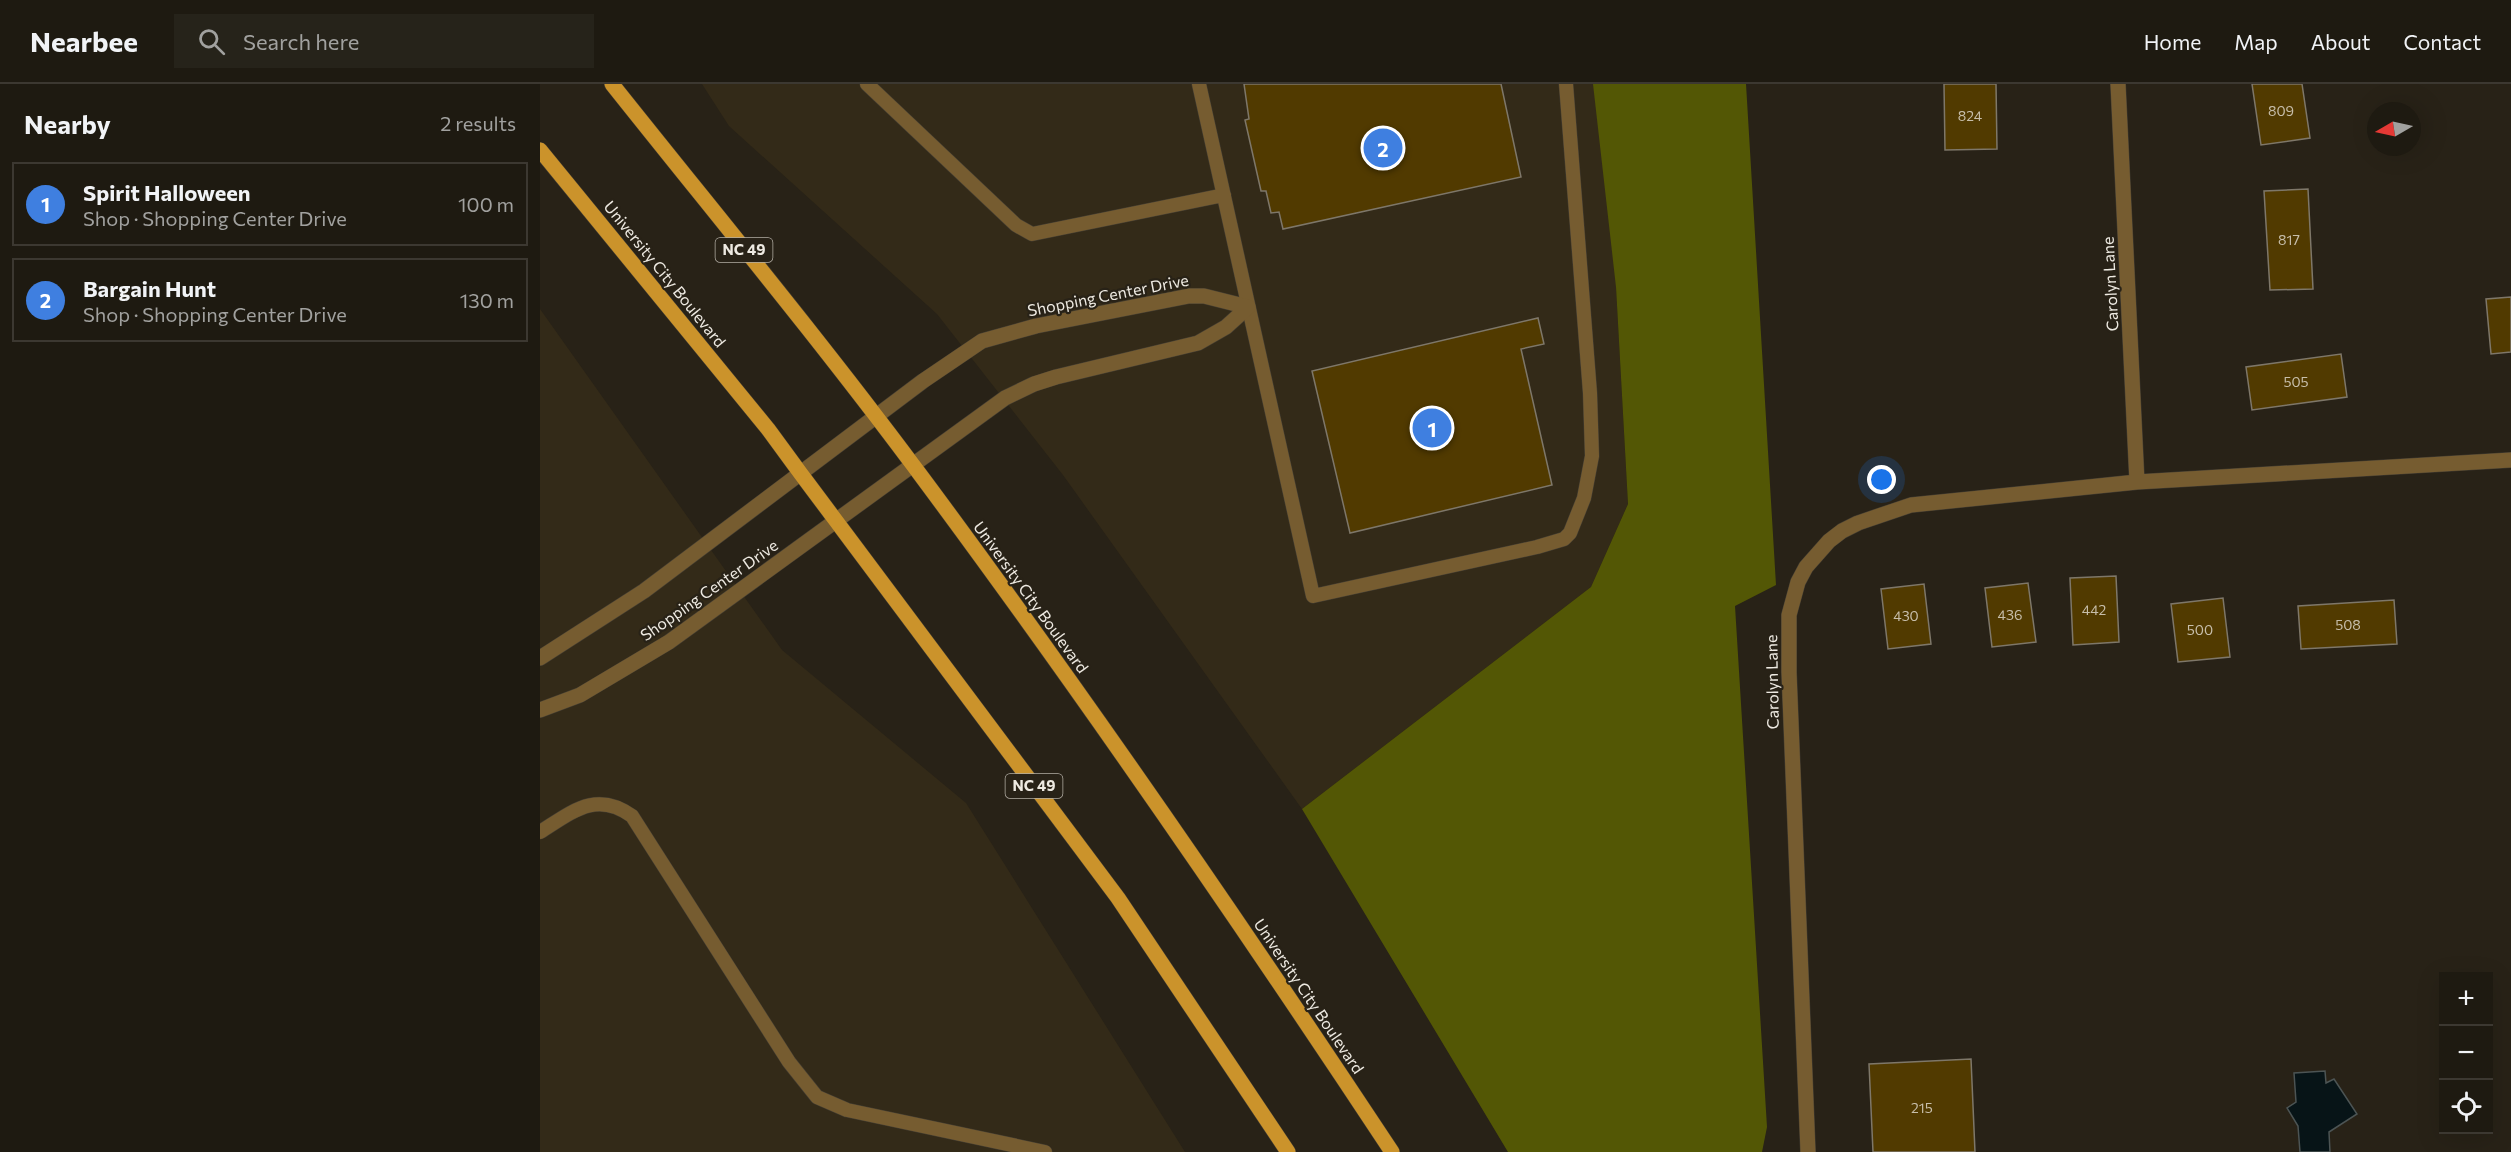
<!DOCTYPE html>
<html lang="en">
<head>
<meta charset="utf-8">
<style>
  :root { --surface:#1e1a11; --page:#26231a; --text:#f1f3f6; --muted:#a1a19f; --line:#3c3831; --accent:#0f766e }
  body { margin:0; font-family:Commissioner,sans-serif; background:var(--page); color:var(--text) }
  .controls { position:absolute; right:18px; bottom:18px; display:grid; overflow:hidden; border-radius:0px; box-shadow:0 6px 24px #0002 }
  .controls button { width:54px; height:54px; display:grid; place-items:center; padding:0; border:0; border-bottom:2px solid var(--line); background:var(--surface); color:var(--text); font:30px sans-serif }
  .compass { position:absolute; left:1827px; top:18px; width:54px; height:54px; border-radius:50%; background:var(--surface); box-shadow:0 6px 24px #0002; rotate:261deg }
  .you { position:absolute; left:1342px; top:396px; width:21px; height:21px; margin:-15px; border:4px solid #fff; border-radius:50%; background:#1a73e8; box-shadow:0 0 0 9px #1a73e833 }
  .badge { display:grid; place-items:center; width:39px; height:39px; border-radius:50%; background:var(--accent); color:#fff; font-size:20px; font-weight:700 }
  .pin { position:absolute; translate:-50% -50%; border:3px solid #fff; box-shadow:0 2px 6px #0006 }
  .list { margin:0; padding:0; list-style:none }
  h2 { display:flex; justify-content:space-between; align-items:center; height:78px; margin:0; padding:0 24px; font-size:26px }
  h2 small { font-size:20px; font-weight:400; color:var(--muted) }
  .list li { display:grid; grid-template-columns:39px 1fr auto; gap:18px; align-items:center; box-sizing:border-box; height:84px; margin:0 12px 12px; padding:0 12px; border:2px solid var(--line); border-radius:0px }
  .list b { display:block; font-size:22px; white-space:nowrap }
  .list p { margin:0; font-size:20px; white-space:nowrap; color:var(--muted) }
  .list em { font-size:20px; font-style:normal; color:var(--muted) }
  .icon { flex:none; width:33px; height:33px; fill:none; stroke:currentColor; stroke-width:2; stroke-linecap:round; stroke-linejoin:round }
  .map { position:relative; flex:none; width:1971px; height:1068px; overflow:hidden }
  header { display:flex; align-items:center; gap:36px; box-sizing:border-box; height:84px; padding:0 30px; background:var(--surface); border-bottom:2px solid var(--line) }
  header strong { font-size:28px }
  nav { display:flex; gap:33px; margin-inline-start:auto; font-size:21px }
  .search { width:420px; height:54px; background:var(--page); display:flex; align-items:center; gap:15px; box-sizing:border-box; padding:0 21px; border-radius:0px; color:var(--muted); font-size:22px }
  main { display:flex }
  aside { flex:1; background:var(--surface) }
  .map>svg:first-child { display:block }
</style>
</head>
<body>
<header>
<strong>Nearbee</strong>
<div class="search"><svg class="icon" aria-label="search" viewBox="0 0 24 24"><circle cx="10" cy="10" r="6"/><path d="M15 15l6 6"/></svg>Search here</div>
<nav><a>Home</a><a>Map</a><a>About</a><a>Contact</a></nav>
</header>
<main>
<aside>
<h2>Nearby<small>2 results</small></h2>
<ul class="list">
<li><span class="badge" style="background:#3f7fe0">1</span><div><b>Spirit Halloween</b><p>Shop · Shopping Center Drive</p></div><em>100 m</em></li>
<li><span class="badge" style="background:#3f7fe0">2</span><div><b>Bargain Hunt</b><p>Shop · Shopping Center Drive</p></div><em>130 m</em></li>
</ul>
</aside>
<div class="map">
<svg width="1971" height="1068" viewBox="0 0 1971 1068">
  <rect width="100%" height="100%" fill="#282217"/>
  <path fill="#332a18" d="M 162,0 L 1206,0 L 1076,203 L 1088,420 L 1051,503 L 762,725 L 523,391 L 397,230 L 189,42 Z
    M 0,225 L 242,566 L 426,719 L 645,1068 L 0,1068 Z"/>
  <path fill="#535705" d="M 1053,0 L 1206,0 L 1236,501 L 1195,522 L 1227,1043 L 1222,1068 L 968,1068 L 762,725 L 1051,503 L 1088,420 L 1076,203 Z"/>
  <path fill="#071417" stroke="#4c5454" stroke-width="1.5" d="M 1785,987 L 1786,999 L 1794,995 L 1817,1030 L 1789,1048 L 1790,1068 L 1760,1068 L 1758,1042 L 1747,1024 L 1756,1018 L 1754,989 Z"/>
  <path fill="#513a00" stroke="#7e7769" stroke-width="1.5" d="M 704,0 L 961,0 L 981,93 L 743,145 L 739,128 L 731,129 L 726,107 L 721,107 L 705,36 L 709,35 Z
    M 1404,0 L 1456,0 L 1457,65 L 1405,66 Z
    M 1712,0 L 1762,0 L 1770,54 L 1721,61 Z
    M 1768,105 L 1773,205 L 1730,206 L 1724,107 Z
    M 1971,213 L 1971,268 L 1951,270 L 1946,215 Z
    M 998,234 L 1004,260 L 981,265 L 1012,401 L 810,449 L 772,287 Z
    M 1801,270 L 1807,313 L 1712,326 L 1706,283 Z
    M 1576,492 L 1579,558 L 1533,561 L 1530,494 Z
    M 1488,499 L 1496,558 L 1452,563 L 1445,504 Z
    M 1384,500 L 1391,560 L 1348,565 L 1341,505 Z
    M 1683,514 L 1690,573 L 1638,578 L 1631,520 Z
    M 1854,516 L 1857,560 L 1761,565 L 1758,522 Z
    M 1431,975 L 1435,1068 L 1333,1068 L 1329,980 Z"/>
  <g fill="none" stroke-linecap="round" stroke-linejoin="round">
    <g stroke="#443e33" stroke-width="15">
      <path id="service" d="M 327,0 L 476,141 L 492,150 L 684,111
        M 659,0 L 773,512 L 997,463 L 1024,455 L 1030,449 L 1044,414 L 1052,372 L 1050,309 L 1026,0
        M 0,748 C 32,728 56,706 92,732 L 249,978 L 277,1013 L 307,1026 L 505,1068"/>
    </g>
    <g stroke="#443e33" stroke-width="16">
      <path id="minor" d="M 1578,0 L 1597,398
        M 1268,1068 L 1249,588 L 1249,531 L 1258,498 L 1266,483 L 1289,457 L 1302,447 L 1318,439 L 1371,421 L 1597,398 L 1971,376"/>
    </g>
    <g stroke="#443e33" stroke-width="16">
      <path id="tertiary" d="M 0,574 L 104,507 L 383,297 L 442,257 L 496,242 L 649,212 L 664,212 L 708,223 L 686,243 L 658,259 L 516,293 L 494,300 L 465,314 L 129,558 L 40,611 L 0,626"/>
    </g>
    <g stroke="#443e33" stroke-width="16">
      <path id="primary" d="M 72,0 C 173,127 276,251 373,381 C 540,605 698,835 852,1068
        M 0,66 L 228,345 L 261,390 L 578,814 L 748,1068"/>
    </g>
    <use href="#service" stroke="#765c30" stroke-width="14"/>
    <use href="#minor" stroke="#765c30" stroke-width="15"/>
    <use href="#tertiary" stroke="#765c30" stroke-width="15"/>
    <use href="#primary" stroke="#cb932b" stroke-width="15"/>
  </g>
  <g text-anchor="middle" stroke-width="4.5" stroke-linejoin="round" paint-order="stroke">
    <g font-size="14" fill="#c7beaa">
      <text x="1741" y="32">809</text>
      <text x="1430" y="37">824</text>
      <text x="1749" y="161">817</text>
      <text x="1756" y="303">505</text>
      <text x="1554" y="531">442</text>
      <text x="1470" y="536">436</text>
      <text x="1366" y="537">430</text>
      <text x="1808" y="546">508</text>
      <text x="1660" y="551">500</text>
      <text x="1382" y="1029">215</text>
    </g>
    <g fill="#282217" stroke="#b3aea5" stroke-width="1.5">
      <rect x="175.5" y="154" width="57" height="24" rx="4.5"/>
      <rect x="465.5" y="690" width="57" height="24" rx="4.5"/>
    </g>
    <g font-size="15" font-weight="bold" fill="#eeeae2">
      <text x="204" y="171">NC 49</text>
      <text x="494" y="707">NC 49</text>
    </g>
    <g font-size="16" fill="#eeeae2" stroke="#282217">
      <text transform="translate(125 190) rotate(51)" y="6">University City Boulevard</text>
      <text transform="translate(1570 200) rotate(-93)" y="6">Carolyn Lane</text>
      <text transform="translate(568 211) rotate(-11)" y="6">Shopping Center Drive</text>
      <text transform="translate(169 506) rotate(-35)" y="6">Shopping Center Drive</text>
      <text transform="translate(491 513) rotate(54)" y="6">University City Boulevard</text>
      <text transform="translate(1232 598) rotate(-91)" y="6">Carolyn Lane</text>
      <text transform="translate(769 912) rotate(56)" y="6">University City Boulevard</text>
    </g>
  </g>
</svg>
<div class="controls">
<button>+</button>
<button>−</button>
<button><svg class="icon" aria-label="locate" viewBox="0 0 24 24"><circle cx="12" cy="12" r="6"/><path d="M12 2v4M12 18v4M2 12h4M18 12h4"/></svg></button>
</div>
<svg class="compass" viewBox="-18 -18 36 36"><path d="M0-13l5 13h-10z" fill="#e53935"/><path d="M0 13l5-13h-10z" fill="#a1a19f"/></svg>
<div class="you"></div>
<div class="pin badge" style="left:892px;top:344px;background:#3f7fe0">1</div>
<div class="pin badge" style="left:843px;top:64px;background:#3f7fe0">2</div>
</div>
</main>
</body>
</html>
